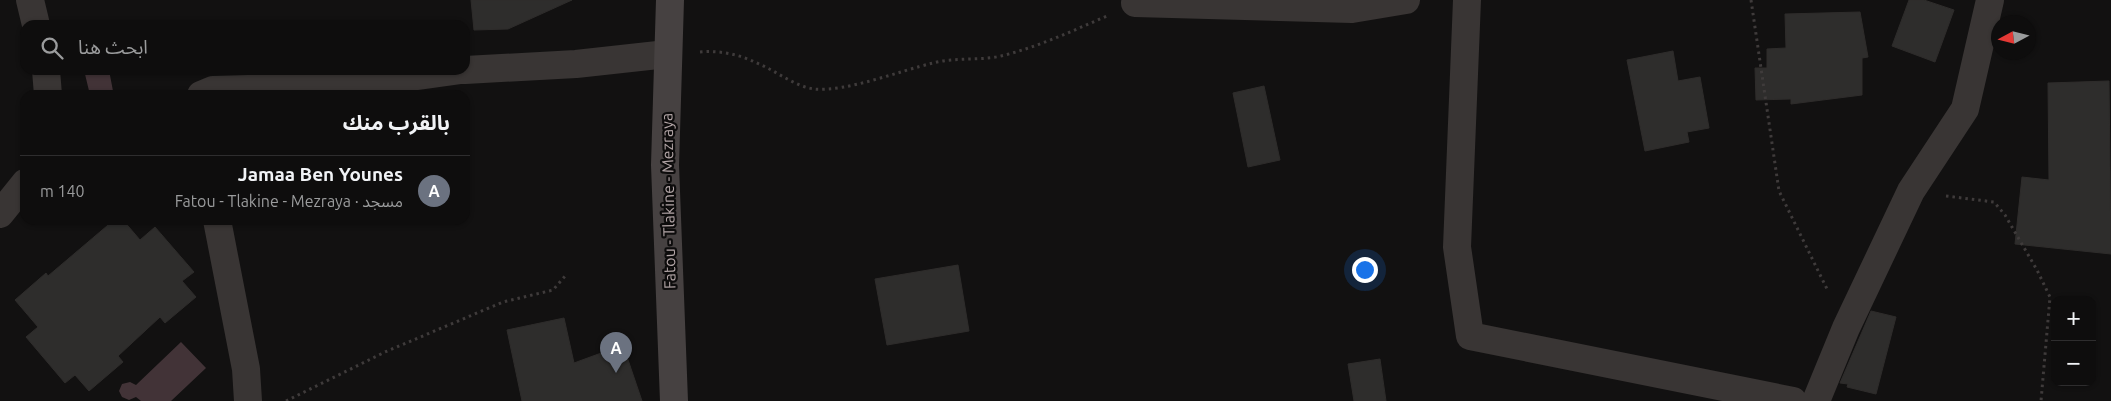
<!DOCTYPE html>
<html lang="ar">
<head>
<meta charset="utf-8">
<style>
  :root { --surface:#0e0d0d; --page:#171616; --text:#f1f3f6; --muted:#9b9c9d; --line:#2e2d2e; --accent:#40dbce }
  body { margin:0; font-family:Ubuntu,"Noto Sans Arabic",sans-serif; background:var(--page); color:var(--text); direction:rtl }
  .controls { position:absolute; right:15px; bottom:15px; display:grid; overflow:hidden; border-radius:10px; box-shadow:0 1px 4px #0004 }
  .controls button { width:45px; height:45px; display:grid; place-items:center; padding:0; border:0; border-bottom:1px solid var(--line); background:var(--surface); color:var(--text); font:25px sans-serif }
  .compass { position:absolute; left:1991px; top:15px; width:45px; height:45px; border-radius:50%; background:var(--surface); box-shadow:0 1px 4px #0004; rotate:263deg }
  .you { position:absolute; left:1364px; top:269px; width:18px; height:18px; margin:-12px; border:4px solid #fff; border-radius:50%; background:#1a73e8; box-shadow:0 0 0 8px #1a73e833 }
  .badge { display:grid; place-items:center; width:32px; height:32px; border-radius:50%; background:var(--accent); color:#fff; font-size:16px; font-weight:700 }
  .pin { position:absolute; translate:-50% -41px; filter:drop-shadow(0 1px 2px #0008) }
  .pin::after { content:''; position:absolute; top:26px; width:18px; height:15px; background:inherit; clip-path:polygon(0 0,100% 0,50% 100%) }
  .list { margin:0; padding:0; list-style:none }
  h2 { display:flex; justify-content:space-between; align-items:center; height:65px; margin:0; padding:0 20px; font-size:21px }
  h2 small { font-size:16px; font-weight:400; color:var(--muted) }
  .list li { display:grid; grid-template-columns:32px 1fr auto; gap:15px; align-items:center; box-sizing:border-box; height:70px; padding:0 20px; border-top:1px solid var(--line) }
  .list b { display:block; font-size:19px; white-space:nowrap }
  .list p { margin:0; font-size:16px; white-space:nowrap; color:var(--muted) }
  .list em { font-size:16px; font-style:normal; color:var(--muted) }
  .icon { flex:none; width:28px; height:28px; fill:none; stroke:currentColor; stroke-width:2; stroke-linecap:round; stroke-linejoin:round }
  .map { position:relative; flex:none; width:2111px; height:401px; overflow:hidden; direction:ltr }
  .search { position:absolute; background:var(--surface); box-shadow:0 1px 4px #0004; left:20px; top:20px; width:450px; height:55px; display:flex; align-items:center; gap:12px; box-sizing:border-box; padding:0 18px; border-radius:15px; color:var(--muted); font-size:19px }
  .panel { position:absolute; background:var(--surface); box-shadow:0 1px 4px #0004; left:20px; top:90px; width:450px; height:135px; border-radius:15px; direction:rtl }
  .map>svg:first-child { display:block }
</style>
</head>
<body>
<div class="map">
<svg width="2111" height="401" viewBox="0 0 2111 401">
  <rect width="100%" height="100%" fill="#121111"/>
  <path fill="#423337" d="M 84,70 L 109,70 L 113,91 L 90,95 Z
    M 181,342 L 206,368 L 171,401 L 141,401 L 136,397 L 129,400 L 122,397 L 119,391 L 122,384 L 130,382 L 136,385 Z"/>
  <path fill="#2e2d2c" stroke="#2e2c2b" d="M 471,0 L 572,0 L 508,29 L 474,30 Z
    M 1909,0 L 1924,0 L 1954,10 L 1935,62 L 1892,46 Z
    M 1860,12 L 1868,57 L 1862,58 L 1862,95 L 1791,104 L 1791,99 L 1756,100 L 1755,68 L 1767,68 L 1767,49 L 1786,48 L 1785,14 Z
    M 1673,51 L 1678,81 L 1700,77 L 1709,128 L 1687,132 L 1689,142 L 1645,151 L 1627,60 Z
    M 2109,81 L 2111,254 L 2015,244 L 2022,177 L 2049,180 L 2048,83 Z
    M 1264,86 L 1280,160 L 1248,167 L 1233,93 Z
    M 114,220 L 123,220 L 140,240 L 155,227 L 194,272 L 182,281 L 196,297 L 165,323 L 160,317 L 118,356 L 123,362 L 89,391 L 75,375 L 65,383 L 26,337 L 38,327 L 15,300 L 46,273 L 48,276 Z
    M 958,265 L 969,331 L 887,345 L 875,279 Z
    M 1871,311 L 1896,317 L 1876,394 L 1847,387 L 1848,384 L 1840,383 Z
    M 564,318 L 574,363 L 623,345 L 642,401 L 522,401 L 507,330 Z
    M 1380,359 L 1386,401 L 1354,401 L 1348,364 Z"/>
  <g fill="none" stroke-linecap="round" stroke-linejoin="round">
    <path stroke="#3f3b3b" stroke-width="3" stroke-dasharray="2.5 4" stroke-linecap="butt" d="M 1751,0 L 1779,191 L 1828,291
      M 700,52 C 721,50 741,55 759,64 C 778,72 794,86 814,89 C 847,92 899,71 933,63 C 955,57 979,61 1001,56 C 1038,47 1072,31 1107,16
      M 1946,196 L 1994,202 L 2005,215 L 2037,270 L 2050,297 L 2041,401
      M 286,401 L 385,352 L 503,302 L 553,290 L 566,275"/>
    <path stroke="#393534" stroke-width="28" d="M 30,0 L 36,25
      M 1467,0 L 1457,247 L 1470,336 L 1793,401
      M 1135,3 L 1352,9 L 1406,0
      M 46,70 L 48,95
      M 465,70 L 576,64 L 667,54
      M 201,95 L 213,90 L 347,86 L 461,70
      M 0,214 L 25,183
      M 217,220 L 246,369 L 248,401
      M 1816,401 L 1846,328 L 1911,191 L 1965,109 L 1990,0"/>
    <path stroke="#464141" stroke-width="28" d="M 670,0 L 665,165 L 674,401"/>
  </g>
  <g text-anchor="middle" stroke-width="4.5" stroke-linejoin="round" paint-order="stroke">
    <g font-size="16" fill="#b1a4a5" stroke="#0d0c0c">
      <text transform="translate(668 201) rotate(-91)" y="6">Fatou - Tlakine - Mezraya</text>
    </g>
  </g>
</svg>
<div class="controls">
<button>+</button>
<button>−</button>
</div>
<svg class="compass" viewBox="-18 -18 36 36"><path d="M0-13l5 13h-10z" fill="#e53935"/><path d="M0 13l5-13h-10z" fill="#9b9c9d"/></svg>
<div class="you"></div>
<div class="pin badge" style="left:616px;top:373px;background:#6b7280">A</div>
<div class="search"><svg class="icon" aria-label="search" viewBox="0 0 24 24"><circle cx="10" cy="10" r="6"/><path d="M15 15l6 6"/></svg>ابحث هنا</div>
<section class="panel">
<h2>بالقرب منك<small></small></h2>
<ul class="list">
<li><span class="badge" style="background:#6b7280">A</span><div><b>Jamaa Ben Younes</b><p>مسجد · Fatou - Tlakine - Mezraya</p></div><em>140 m</em></li>
</ul>
</section>
</div>
</body>
</html>
